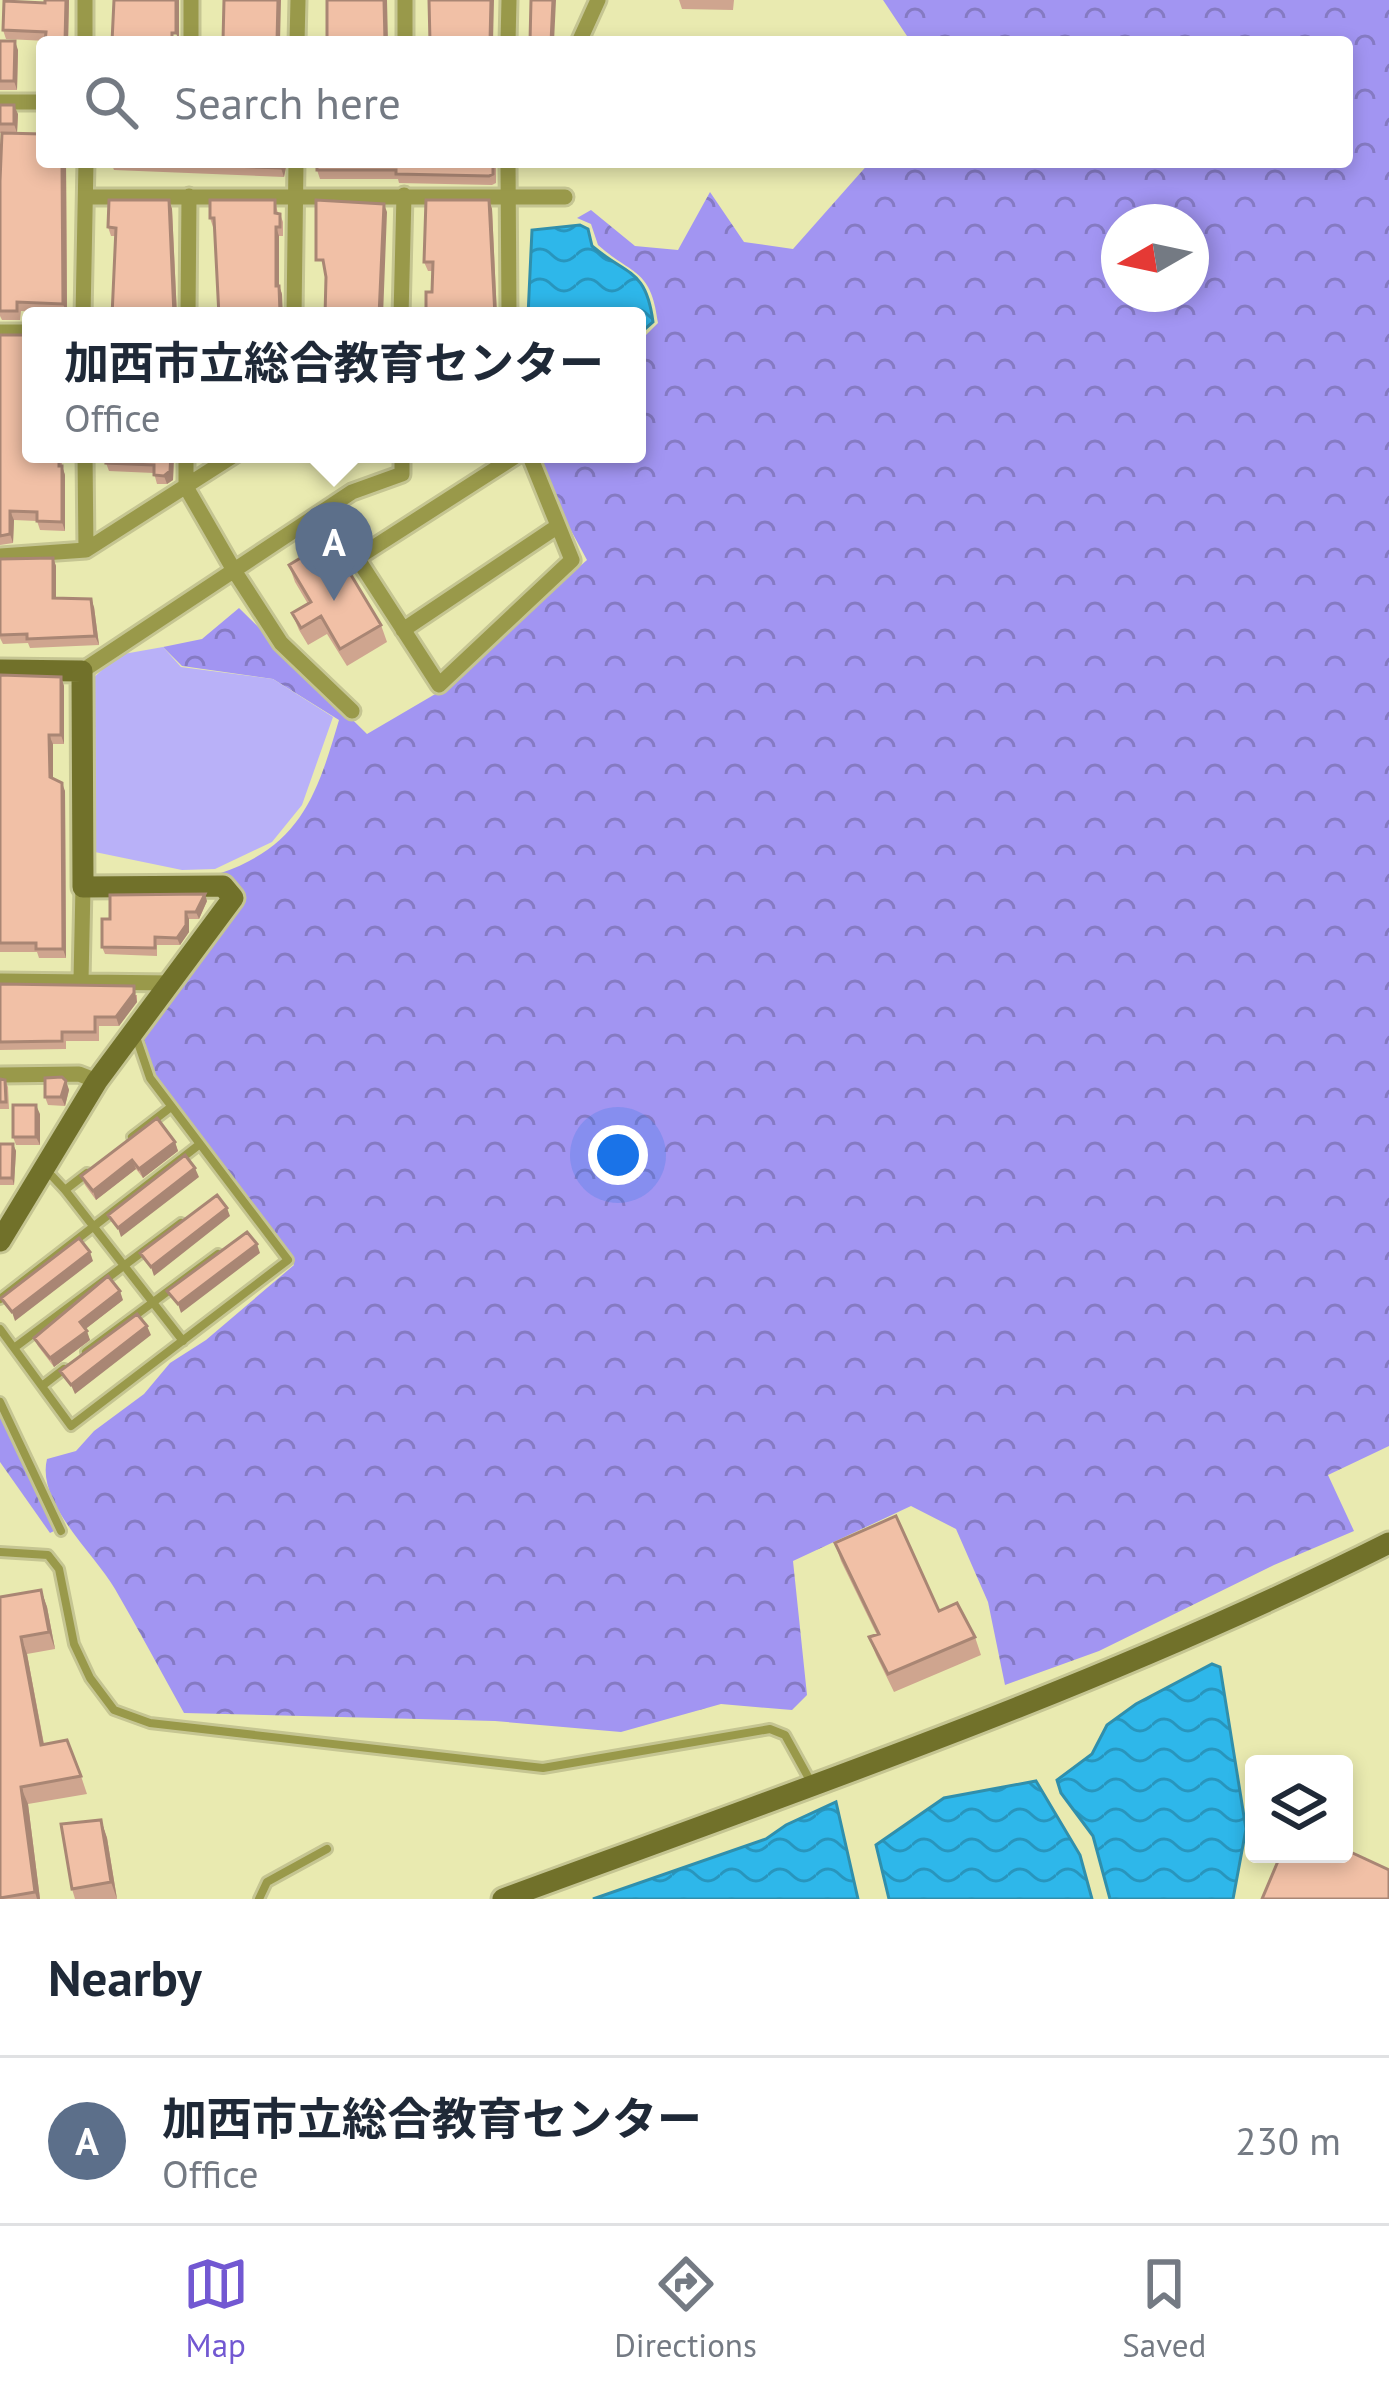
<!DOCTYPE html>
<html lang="en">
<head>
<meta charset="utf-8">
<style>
  :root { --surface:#fff; --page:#f2f2f3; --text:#1f2937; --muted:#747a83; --line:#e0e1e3; --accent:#7258d2 }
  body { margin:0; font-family:"PT Sans","Noto Sans JP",sans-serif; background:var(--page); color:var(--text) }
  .controls { position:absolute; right:36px; bottom:36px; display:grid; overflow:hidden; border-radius:12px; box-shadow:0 6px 18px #0003 }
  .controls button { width:108px; height:108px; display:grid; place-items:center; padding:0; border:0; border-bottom:3px solid var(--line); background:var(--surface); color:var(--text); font:60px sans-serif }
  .compass { position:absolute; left:1101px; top:204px; width:108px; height:108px; border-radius:50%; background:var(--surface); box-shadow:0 6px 18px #0003; rotate:261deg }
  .you { position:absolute; left:618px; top:1155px; width:42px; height:42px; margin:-30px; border:9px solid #fff; border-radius:50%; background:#1a73e8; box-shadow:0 0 0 18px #1a73e833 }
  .badge { display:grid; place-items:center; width:78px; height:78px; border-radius:50%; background:var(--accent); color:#fff; font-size:39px; font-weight:700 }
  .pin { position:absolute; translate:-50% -99px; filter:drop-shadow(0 3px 6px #0008) }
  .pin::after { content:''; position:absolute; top:63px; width:42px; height:36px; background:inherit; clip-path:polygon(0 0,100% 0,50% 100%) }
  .popup { position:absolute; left:22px; top:307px; width:624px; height:156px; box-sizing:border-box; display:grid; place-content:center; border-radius:12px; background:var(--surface); filter:drop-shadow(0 3px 9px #0005); font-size:39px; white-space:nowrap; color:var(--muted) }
  .popup b { font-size:45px; color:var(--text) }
  .popup::after { content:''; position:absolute; left:50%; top:100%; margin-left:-24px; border:24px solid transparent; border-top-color:var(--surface) }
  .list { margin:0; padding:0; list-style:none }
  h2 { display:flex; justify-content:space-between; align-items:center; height:156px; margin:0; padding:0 48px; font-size:51px }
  h2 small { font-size:39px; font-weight:400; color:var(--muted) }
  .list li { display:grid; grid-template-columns:78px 1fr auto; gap:36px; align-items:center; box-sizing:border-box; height:168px; padding:0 48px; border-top:3px solid var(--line) }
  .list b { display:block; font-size:45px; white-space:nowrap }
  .list p { margin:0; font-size:39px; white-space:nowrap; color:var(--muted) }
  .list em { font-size:39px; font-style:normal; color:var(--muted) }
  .icon { flex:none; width:66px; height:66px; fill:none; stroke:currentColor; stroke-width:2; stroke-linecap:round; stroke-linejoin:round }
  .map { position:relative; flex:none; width:1389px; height:1899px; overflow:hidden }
  .search { position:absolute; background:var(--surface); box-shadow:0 6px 18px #0003; left:36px; right:36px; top:36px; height:132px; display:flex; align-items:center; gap:30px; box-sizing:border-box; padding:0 42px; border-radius:12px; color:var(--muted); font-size:45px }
  .sheet { height:324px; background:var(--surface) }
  nav { display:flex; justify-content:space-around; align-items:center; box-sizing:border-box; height:168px; border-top:3px solid var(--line); background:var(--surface); font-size:33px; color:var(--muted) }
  nav a { display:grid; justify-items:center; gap:6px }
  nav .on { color:var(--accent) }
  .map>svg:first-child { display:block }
</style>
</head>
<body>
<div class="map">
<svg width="1389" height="1899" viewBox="0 0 1389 1899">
  <defs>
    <pattern id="forest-crowns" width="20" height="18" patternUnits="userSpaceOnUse" patternTransform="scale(3)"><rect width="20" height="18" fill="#a295f2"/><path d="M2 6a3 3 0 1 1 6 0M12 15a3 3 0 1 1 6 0" fill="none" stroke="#857ac3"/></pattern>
    <pattern id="water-waves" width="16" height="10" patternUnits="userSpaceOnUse" patternTransform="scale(3)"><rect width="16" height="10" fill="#2eb7ea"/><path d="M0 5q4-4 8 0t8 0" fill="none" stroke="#2895bd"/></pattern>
  </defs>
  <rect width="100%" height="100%" fill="#e9eab0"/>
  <path fill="url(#forest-crowns)" fill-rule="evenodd" d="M 883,0 L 1389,0 L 1389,1446 L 1328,1475 L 1354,1531 L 1274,1565 L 1099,1651 L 1005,1685 L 988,1602 L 956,1529 L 911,1506 L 793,1561 L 807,1695 L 792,1710 L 721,1704 L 621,1732 L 495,1721 L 184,1713 C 161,1672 139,1630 115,1589 C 95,1554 36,1503 47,1459 L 76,1451 L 94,1431 L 144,1394 L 170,1363 L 206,1340 L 294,1265 L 155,1075 L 137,1034 L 226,895 L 221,873 C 301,845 317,795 339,720 L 273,679 L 182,666 L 163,647 L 202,639 L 239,608 L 367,734 L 437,693 L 587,560 L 548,488 L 537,454 L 637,454 L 637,344 L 658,323 C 651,268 633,276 598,245 L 591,224 L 577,218 L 591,210 L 635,246 L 678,250 L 710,192 L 744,242 L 793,249 L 870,162 L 1347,162 L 1347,42 L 911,42 ZM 1119,222 L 1191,222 L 1191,294 L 1119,294 Z
    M 0,1412 L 56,1530 L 50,1533 L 0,1462 Z"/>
  <path fill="#b9b1f8" d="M 163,647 L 181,667 L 273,679 L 333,717 L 302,805 L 272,842 L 215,869 L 182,870 L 90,851 L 90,681 L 118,655 Z"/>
  <path fill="url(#water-waves)" stroke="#308fac" stroke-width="3" d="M 580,225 L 588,229 L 592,246 C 627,276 646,268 653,322 L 637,336 L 637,316 L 528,316 L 532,230 Z
    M 1212,1664 L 1220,1667 L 1246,1829 L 1233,1899 L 1110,1899 L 1093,1836 L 1061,1793 L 1057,1780 L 1092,1754 L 1107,1725 L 1136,1704 Z
    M 1036,1781 L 1080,1855 L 1092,1899 L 889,1899 L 876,1845 L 944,1798 Z
    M 836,1802 L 858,1899 L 593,1899 L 766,1839 L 786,1825 Z"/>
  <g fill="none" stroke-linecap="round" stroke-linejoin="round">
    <g stroke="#c5c592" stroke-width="14">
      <path id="lane" d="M 132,1137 L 171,1107
        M 42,1173 L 52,1176 L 65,1190 L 183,1341
        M 65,1190 L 87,1173
        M 0,1299 L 200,1144
        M 0,1329 L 71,1426 L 288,1260 L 150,1078 L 135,1034
        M 14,1348 L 181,1223
        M 86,1352 L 218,1254
        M 42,1386 L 64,1369
        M 0,1402 L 61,1531
        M 0,1552 L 48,1555 L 59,1569 L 74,1644 L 90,1678 L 114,1710 L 150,1723 L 543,1768 L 770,1729 L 785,1735 L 812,1784
        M 259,1899 L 267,1882 L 327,1849"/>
    </g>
    <g stroke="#c5c592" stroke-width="21">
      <path id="street" d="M 85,0 L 85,42
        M 191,42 L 191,0
        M 297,42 L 298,0
        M 405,42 L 405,0
        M 508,42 L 509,0
        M 579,42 L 598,0
        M 0,102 L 42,102
        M 508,162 L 509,316
        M 87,197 L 565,197
        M 83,316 L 86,162
        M 188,316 L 189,196
        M 294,316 L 296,162
        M 401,316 L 404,195
        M 0,332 L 31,332
        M 85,454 L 86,550
        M 186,454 L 186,487 L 235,572 L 281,643 L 352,711
        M 326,510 L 439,685 L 572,560 L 529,454
        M 0,556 L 86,550 L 236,454
        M 357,558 L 519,454
        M 403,630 L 558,526
        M 82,671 L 352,492 L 402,474 L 402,454
        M 81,980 L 83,887
        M 0,981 L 173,983
        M 0,1075 L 79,1074 L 97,1081"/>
    </g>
    <g stroke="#c5c592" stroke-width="27">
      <path id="secondary" d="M 0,670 L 82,671 L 83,887 L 223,886 L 233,898 L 97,1081 L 0,1241
        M 503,1899 C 802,1789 1104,1686 1389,1543"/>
    </g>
    <use href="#lane" stroke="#99994a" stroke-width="8"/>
    <use href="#street" stroke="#99994a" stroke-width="15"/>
    <use href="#secondary" stroke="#71712a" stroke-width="21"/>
  </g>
  <path fill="#cfa58f" d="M 45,0 L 69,0 L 68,42 L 6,39 L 3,30 L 45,3 Z
    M 679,0 L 734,0 L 733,10 L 682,9 Z
    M 0,41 L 18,50 L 17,90 L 0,90 Z
    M 0,105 L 18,114 L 17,133 L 0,133 Z
    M 42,162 L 66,162 L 67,313 L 21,311 L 20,320 L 2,320 L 0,316 L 0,181 Z
    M 111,162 L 287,162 L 284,177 L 114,170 Z
    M 496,162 L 496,183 L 492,185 L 399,183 L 398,179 L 320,179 L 317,170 Z
    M 169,200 L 172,209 L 177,316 L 112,316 L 115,236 L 111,236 L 108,227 Z
    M 275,200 L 278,214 L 280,214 L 283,222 L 283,236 L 279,236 L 279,286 L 282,294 L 213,227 L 210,218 Z
    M 489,200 L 492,209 L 497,316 L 428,316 L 426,312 L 432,292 L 433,271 L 428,271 L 424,262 Z
    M 0,403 L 31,454 L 62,454 L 62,466 L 65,475 L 65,531 L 40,530 L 37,521 L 14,520 L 13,543 L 0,545 Z
    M 107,454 L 174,454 L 173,480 L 167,484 L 157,484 L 154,473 L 109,471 L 106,463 Z
    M 53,558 L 56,566 L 56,598 L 94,607 L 99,645 L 30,648 L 28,643 L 3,644 L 0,638 L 0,559 Z
    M 289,565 L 381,625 L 387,642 L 347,666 L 327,634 L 308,645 L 299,630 L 292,613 L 308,604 L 295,582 Z
    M 0,675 L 61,677 L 64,686 L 64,744 L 53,744 L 53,778 L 65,791 L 66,958 L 39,958 L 37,952 L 0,952 Z
    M 207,901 L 199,919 L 189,919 L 189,932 L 180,945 L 157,945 L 157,956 L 105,954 L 102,947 L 110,919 Z
    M 0,984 L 137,995 L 137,1002 L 119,1026 L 99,1026 L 99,1041 L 66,1041 L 66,1049 L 0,1050 Z
    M 0,1079 L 5,1080 L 8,1087 L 9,1109 L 0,1109 Z
    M 66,1081 L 69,1090 L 65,1106 L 48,1105 L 45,1097 Z
    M 40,1114 L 40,1145 L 16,1145 L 13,1137 Z
    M 175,1142 L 178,1151 L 143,1178 L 136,1169 L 96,1200 L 85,1185 L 81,1176 Z
    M 0,1144 L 13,1144 L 16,1151 L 14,1185 L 0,1185 Z
    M 123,1300 L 85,1329 L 90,1340 L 54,1367 L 38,1346 L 34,1338 Z
    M 835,1543 L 975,1637 L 981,1655 L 894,1692 L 876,1655 L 869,1637 L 877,1635 L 841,1561 Z
    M 41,1590 L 47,1607 L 55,1649 L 27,1654 L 44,1744 L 81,1776 L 87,1794 L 28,1804 L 40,1899 L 0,1899 L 0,1597 Z
    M 101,1820 L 107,1838 L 117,1899 L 75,1899 L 72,1889 Z"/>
  <path fill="#a98674" d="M 66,0 L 69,0 L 68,42 L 65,42 Z
    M 176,0 L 179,0 L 179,42 L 176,33 Z
    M 278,0 L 281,0 L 280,42 L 277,42 Z
    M 384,0 L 387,0 L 388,42 L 385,42 Z
    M 491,0 L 494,0 L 493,42 L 490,42 Z
    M 553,0 L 556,0 L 554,42 L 551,42 Z
    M 15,41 L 18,50 L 17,90 L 14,81 Z
    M 14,105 L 18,114 L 17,133 L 14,124 Z
    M 62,162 L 66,162 L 67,313 L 63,304 Z
    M 282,162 L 287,162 L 284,177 L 281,168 Z
    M 169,200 L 172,209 L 177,316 L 174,315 Z
    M 489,200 L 492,209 L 497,316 L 495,316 Z
    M 384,204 L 387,212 L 383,316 L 379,316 Z
    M 276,227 L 279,236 L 279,286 L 282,294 L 283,316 L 280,312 L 276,286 Z
    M 171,454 L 174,454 L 173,480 L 167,484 L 164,476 Z
    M 62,466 L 65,475 L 65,531 L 62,522 Z
    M 10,511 L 14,520 L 13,543 L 10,534 Z
    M 53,558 L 56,566 L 56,607 L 53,598 Z
    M 91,599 L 94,607 L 99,645 L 95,636 Z
    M 61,677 L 64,686 L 64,744 L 61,735 Z
    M 49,735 L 53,744 L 53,786 L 50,777 Z
    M 62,783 L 65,791 L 66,958 L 63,949 Z
    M 205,894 L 207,901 L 199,919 L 196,912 Z
    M 186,912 L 189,919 L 189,932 L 180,945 L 177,938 Z
    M 134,986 L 137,1002 L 119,1026 L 116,1017 Z
    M 66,1081 L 69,1090 L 65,1106 L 61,1097 Z
    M 36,1105 L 40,1114 L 40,1145 L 36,1137 Z
    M 175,1142 L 178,1151 L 143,1178 L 139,1169 Z
    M 13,1144 L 16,1151 L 14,1185 L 12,1178 Z
    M 132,1160 L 136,1169 L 96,1200 L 93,1191 Z
    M 195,1168 L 199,1177 L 121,1237 L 118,1228 Z
    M 227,1208 L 230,1216 L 154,1276 L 151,1267 Z
    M 257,1244 L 260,1253 L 181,1313 L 178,1304 Z
    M 90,1252 L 93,1261 L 15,1321 L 12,1312 Z
    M 120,1291 L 123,1300 L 83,1331 L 80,1322 Z
    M 147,1326 L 151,1335 L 75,1394 L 71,1385 Z
    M 87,1331 L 90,1340 L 54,1367 L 50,1358 Z
    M 41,1590 L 47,1607 L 55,1649 L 49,1632 Z
    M 21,1637 L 27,1654 L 47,1762 L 41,1745 Z
    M 21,1787 L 28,1804 L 40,1899 L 37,1899 L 35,1892 Z
    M 101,1820 L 107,1838 L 117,1899 L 111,1882 Z"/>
  <path fill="#f1c0a6" stroke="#a98674" stroke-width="3" d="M 45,0 L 66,0 L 65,42 L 45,42 L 46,32 L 3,30 L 4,1 L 45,3 Z
    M 114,0 L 176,0 L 176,33 L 172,33 L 172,42 L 112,42 Z
    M 224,0 L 278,0 L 277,42 L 217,42 L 218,40 L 223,41 Z
    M 327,0 L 384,0 L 385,42 L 327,42 Z
    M 429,0 L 491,0 L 490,42 L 430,42 Z
    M 531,0 L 553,0 L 551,42 L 530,42 Z
    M 0,41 L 15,41 L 14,81 L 0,81 Z
    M 0,105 L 14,105 L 14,124 L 0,124 Z
    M 2,133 L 42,134 L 42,162 L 62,162 L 63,304 L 17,302 L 17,311 L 0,311 L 0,181 Z
    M 137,162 L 282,162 L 281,168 Z
    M 317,162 L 493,162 L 493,174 L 489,176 L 396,174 L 396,170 L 317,170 Z
    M 109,200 L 169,200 L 174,315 L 133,314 L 133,316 L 112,316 L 116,228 L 108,227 Z
    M 210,200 L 275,200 L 275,213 L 280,214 L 280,227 L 276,227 L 276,286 L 279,286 L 280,312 L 285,316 L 219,316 L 214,218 L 210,218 Z
    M 316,200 L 384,204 L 379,316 L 325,316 L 326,277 L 323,260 L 316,260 Z
    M 426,200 L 489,200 L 495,316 L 470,316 L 470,312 L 426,312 L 426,292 L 432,292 L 433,262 L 424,262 Z
    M 0,335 L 31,335 L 31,454 L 59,454 L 59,466 L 62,466 L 62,522 L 37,521 L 37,512 L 10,511 L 10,534 L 0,536 Z
    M 107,454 L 171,454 L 170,471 L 164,476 L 154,475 L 154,465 L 106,463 Z
    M 330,540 L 381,625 L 340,649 L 321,616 L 301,628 L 292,613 L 311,602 L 289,565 Z
    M 53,558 L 53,598 L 91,599 L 95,636 L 27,639 L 27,634 L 0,635 L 0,559 Z
    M 0,675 L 61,677 L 61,735 L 49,735 L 50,777 L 62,783 L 63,949 L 36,949 L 36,943 L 0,943 Z
    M 205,894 L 196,912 L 186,912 L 186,925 L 177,938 L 155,937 L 155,948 L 102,947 L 102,919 L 110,919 L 110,895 Z
    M 0,984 L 134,986 L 134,993 L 116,1017 L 95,1017 L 95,1032 L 62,1032 L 62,1041 L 0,1042 Z
    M 62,1077 L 66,1081 L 61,1097 L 45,1097 L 45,1078 Z
    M 0,1079 L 5,1080 L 6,1102 L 0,1102 Z
    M 13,1105 L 36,1105 L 36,1137 L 13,1137 Z
    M 157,1118 L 175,1142 L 139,1169 L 132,1160 L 93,1191 L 81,1176 Z
    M 0,1144 L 13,1144 L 12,1178 L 0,1178 Z
    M 185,1155 L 195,1168 L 118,1228 L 108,1215 Z
    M 217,1195 L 227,1208 L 151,1267 L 140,1253 Z
    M 247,1232 L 257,1244 L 178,1304 L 167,1291 Z
    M 79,1238 L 90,1252 L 12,1312 L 1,1298 Z
    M 108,1276 L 120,1291 L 80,1322 L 87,1331 L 50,1358 L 34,1338 Z
    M 137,1314 L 147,1326 L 71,1385 L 60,1371 Z
    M 896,1516 L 939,1611 L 957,1603 L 975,1637 L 888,1674 L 869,1637 L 879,1634 L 835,1543 Z
    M 41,1590 L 49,1632 L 21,1637 L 41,1745 L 67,1740 L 81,1776 L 21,1787 L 35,1892 L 0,1898 L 0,1597 Z
    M 101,1820 L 111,1882 L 72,1889 L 61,1824 Z
    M 1344,1849 L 1389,1870 L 1389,1899 L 1262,1899 L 1281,1854 L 1329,1854 L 1340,1859 L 1342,1854 L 1344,1854 Z"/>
</svg>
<div class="controls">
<button><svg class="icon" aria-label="layers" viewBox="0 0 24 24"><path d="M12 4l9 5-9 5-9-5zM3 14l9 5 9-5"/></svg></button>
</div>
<svg class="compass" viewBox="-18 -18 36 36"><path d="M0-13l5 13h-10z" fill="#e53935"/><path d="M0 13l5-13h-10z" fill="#747a83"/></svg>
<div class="you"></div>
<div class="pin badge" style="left:334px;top:601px;background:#5c6f8a">A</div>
<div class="popup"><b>加西市立総合教育センター</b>Office</div>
<div class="search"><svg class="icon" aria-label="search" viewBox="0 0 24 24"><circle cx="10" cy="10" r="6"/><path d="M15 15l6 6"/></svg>Search here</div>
</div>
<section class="sheet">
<h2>Nearby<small></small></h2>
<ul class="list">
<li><span class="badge" style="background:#5c6f8a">A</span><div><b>加西市立総合教育センター</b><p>Office</p></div><em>230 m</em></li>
</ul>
</section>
<nav>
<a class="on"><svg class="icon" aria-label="map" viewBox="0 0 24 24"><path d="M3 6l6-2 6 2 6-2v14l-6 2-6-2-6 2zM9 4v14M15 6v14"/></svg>Map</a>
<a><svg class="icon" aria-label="directions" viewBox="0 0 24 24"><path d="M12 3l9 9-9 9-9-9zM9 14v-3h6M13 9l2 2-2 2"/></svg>Directions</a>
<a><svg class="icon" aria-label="saved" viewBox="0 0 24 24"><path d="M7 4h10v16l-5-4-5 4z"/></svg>Saved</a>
</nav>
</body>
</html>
